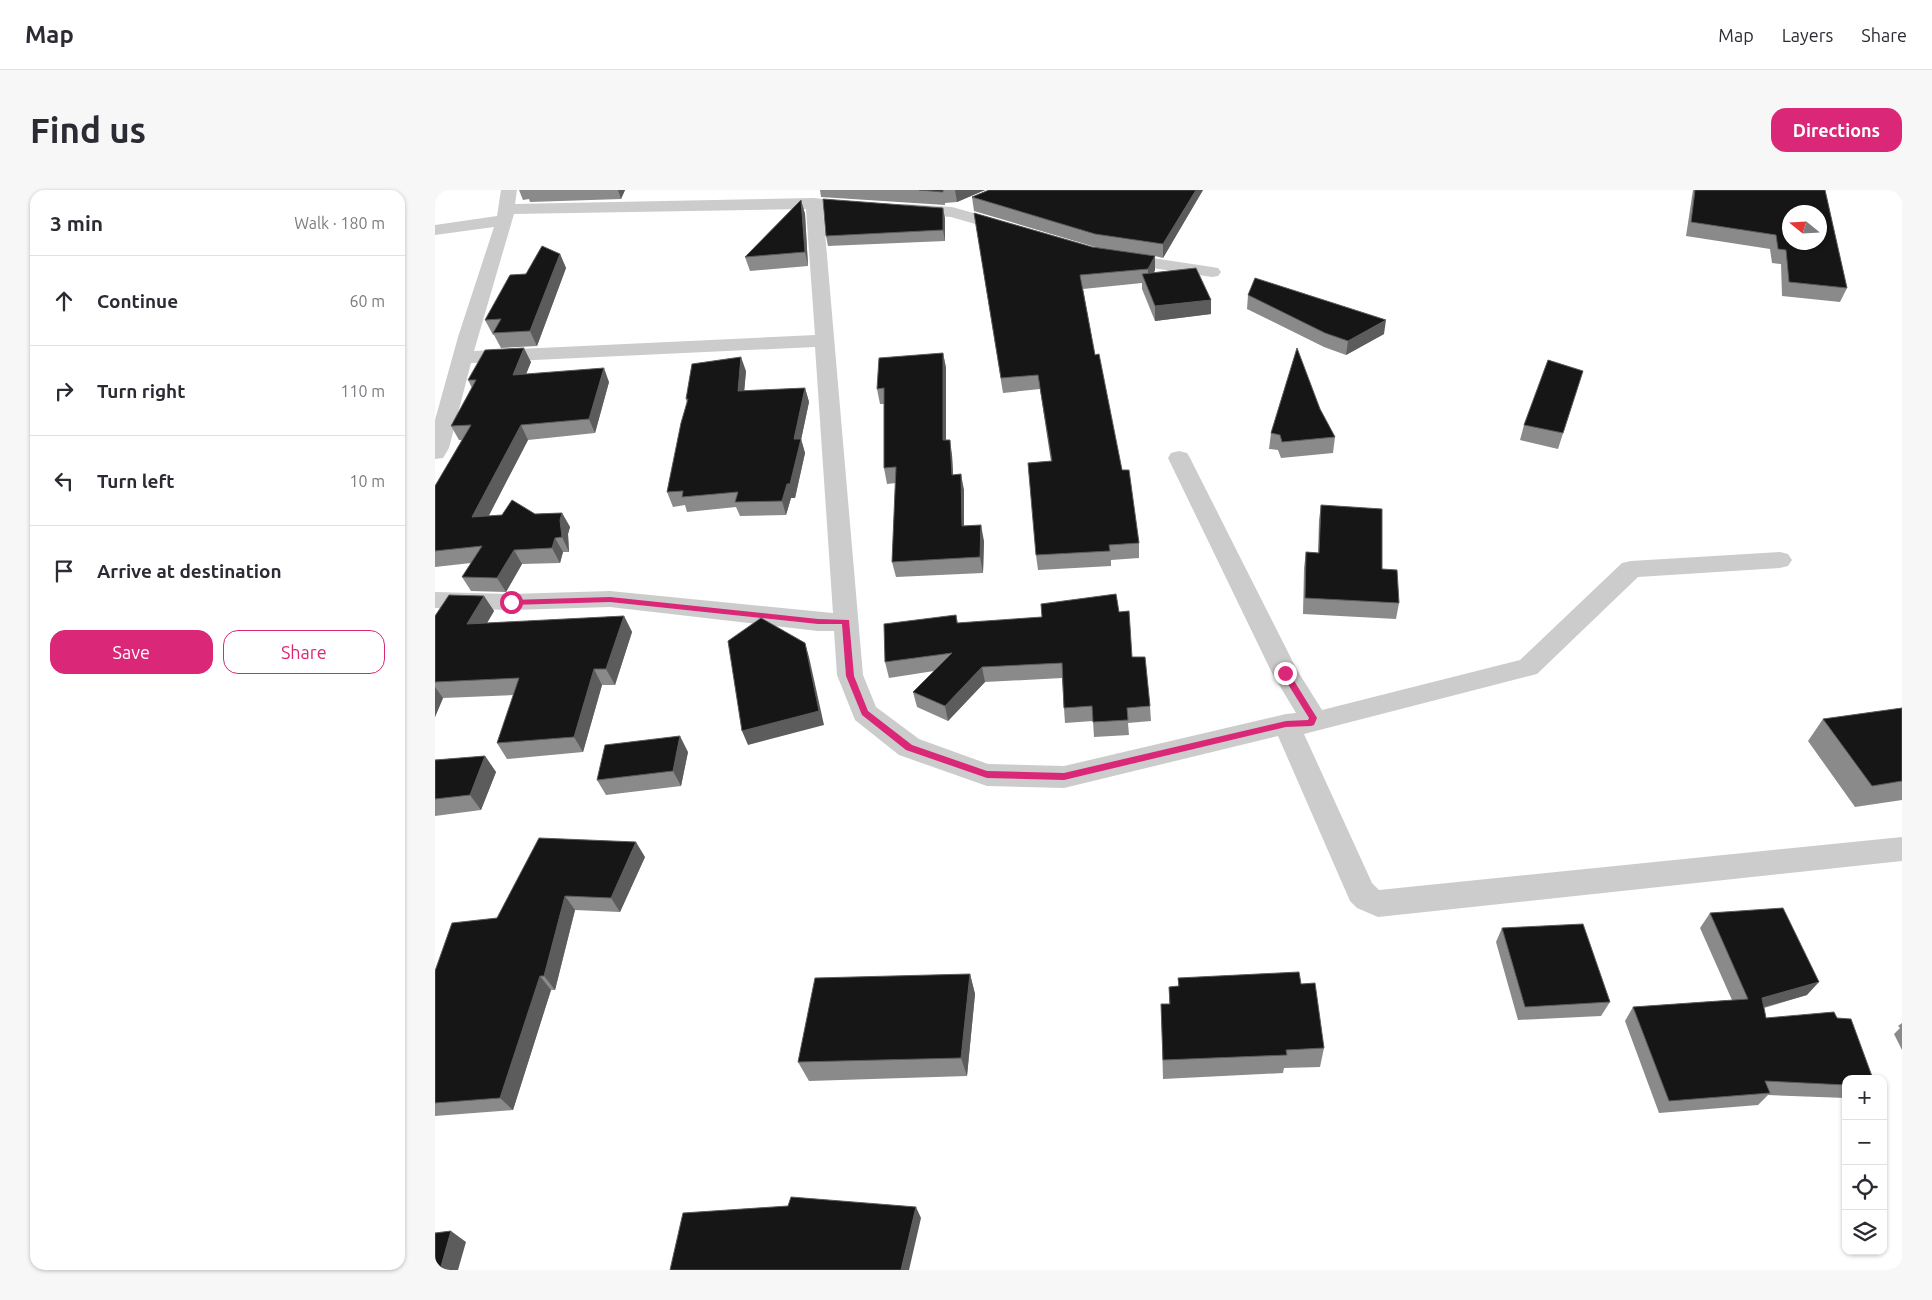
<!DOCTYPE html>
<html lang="en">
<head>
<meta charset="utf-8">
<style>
  :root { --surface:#fff; --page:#f7f7f7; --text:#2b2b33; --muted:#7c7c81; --line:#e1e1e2; --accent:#db2777 }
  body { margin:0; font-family:Ubuntu,sans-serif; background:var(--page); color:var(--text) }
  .controls { position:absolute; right:15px; bottom:15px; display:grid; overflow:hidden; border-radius:10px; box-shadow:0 1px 4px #0004 }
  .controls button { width:45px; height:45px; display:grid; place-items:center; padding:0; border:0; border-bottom:1px solid var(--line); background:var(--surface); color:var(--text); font:25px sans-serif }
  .compass { position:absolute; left:1347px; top:15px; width:45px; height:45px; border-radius:50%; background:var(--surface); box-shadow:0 1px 4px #0004; rotate:288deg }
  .stop { position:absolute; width:15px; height:15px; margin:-11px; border:4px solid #db2777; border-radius:50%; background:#fff }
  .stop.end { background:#db2777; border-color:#fff; box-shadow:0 1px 5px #0008 }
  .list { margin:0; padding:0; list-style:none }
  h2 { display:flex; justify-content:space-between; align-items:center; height:65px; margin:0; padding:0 20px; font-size:21px }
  h2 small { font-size:16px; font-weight:400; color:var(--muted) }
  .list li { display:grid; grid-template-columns:32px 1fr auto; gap:15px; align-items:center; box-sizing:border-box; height:90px; padding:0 20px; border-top:1px solid var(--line) }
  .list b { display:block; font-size:19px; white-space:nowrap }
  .list em { font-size:16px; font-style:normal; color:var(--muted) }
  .actions { display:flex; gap:10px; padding:15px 20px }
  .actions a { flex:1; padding:11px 0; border:1px solid var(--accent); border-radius:15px; text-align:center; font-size:18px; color:var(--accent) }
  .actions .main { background:var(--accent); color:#fff }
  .icon { flex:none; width:28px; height:28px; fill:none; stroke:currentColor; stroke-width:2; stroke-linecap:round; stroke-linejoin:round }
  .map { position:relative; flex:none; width:1467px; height:1080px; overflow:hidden; border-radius:15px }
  header { display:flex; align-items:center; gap:30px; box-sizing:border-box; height:70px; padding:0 25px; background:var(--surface); border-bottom:1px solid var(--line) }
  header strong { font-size:24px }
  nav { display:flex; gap:28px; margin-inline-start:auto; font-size:18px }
  .intro { display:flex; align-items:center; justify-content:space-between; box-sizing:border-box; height:120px; padding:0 30px }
  h1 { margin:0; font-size:35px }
  .button { padding:12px 22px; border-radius:15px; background:var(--accent); color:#fff; font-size:18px; font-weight:700 }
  main { display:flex; gap:30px; padding:0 30px }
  aside { flex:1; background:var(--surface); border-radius:15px; box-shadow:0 1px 4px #0004 }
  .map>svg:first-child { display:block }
</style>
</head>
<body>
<header>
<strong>Map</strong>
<nav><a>Map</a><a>Layers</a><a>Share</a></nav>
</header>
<div class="intro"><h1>Find us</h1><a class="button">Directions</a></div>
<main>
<aside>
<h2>3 min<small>Walk · 180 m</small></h2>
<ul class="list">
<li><svg class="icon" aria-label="ahead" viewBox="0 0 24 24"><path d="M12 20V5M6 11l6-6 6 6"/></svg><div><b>Continue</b></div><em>60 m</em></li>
<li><svg class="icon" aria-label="right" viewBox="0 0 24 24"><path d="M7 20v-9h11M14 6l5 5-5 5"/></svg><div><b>Turn right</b></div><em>110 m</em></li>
<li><svg class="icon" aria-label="left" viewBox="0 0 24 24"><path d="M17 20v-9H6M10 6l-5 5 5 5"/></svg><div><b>Turn left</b></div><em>10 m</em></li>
<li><svg class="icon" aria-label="arrive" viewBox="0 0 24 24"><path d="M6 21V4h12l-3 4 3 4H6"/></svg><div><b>Arrive at destination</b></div></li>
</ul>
<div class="actions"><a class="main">Save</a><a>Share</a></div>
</aside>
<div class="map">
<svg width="1467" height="1080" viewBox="0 0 1467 1080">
  <rect width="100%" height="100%" fill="#fff"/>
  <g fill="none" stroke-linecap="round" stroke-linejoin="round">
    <path fill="#ccc" fill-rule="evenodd" d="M 66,0 L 82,0 L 80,14 L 379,8 L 404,11 L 406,14 L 404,17 L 388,19 L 428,485 L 441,517 L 484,549 L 553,574 L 629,576 L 851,524 L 861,523 L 837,483 L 733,268 L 736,263 L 744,261 L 752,263 L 755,268 L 862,480 L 887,520 L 1085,470 L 1187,373 L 1196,371 L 1345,362 L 1353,364 L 1357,370 L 1353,376 L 1345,378 L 1203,387 L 1102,484 L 869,544 L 937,693 L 944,700 L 1467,647 L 1467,671 L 943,727 L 922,718 L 915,711 L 843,546 L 629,598 L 552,596 L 464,565 L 420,530 L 402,485 L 399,441 L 383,441 L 175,417 L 76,420 L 0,418 L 0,402 L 76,404 L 175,401 L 398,423 L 380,157 L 36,173 L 14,258 L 8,268 L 0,269 L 0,230 L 23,147 L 59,37 L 0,45 L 0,35 L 62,26 ZM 371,19 L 380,145 L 39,161 L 79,24 Z
      M 471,14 L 517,17 L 581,35 L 583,39 L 581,43 L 575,44 L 516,27 L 465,23 L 463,19 L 465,15 Z
      M 684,63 L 777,77 L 783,78 L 786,82 L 783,86 L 777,87 L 678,72 L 675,68 L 678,64 Z"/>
  </g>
  <path fill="#8a8a8a" d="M 84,0 L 190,0 L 186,9 L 95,12 L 94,9 L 88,10 Z
    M 385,0 L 550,0 L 522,12 L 510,13 L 510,15 L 386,7 Z
    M 554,0 L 768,0 L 728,68 L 720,66 L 720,80 L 719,83 L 776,110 L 776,124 L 720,131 L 707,99 L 707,93 L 648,99 L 660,165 L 704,353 L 704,368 L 676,370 L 676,376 L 603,380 L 601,365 L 616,272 L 605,199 L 568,203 L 539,23 L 657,57 L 660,57 L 539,21 L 537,7 Z
    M 1258,0 L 1390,0 L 1412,98 L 1405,112 L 1347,106 L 1346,74 L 1337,73 L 1335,59 L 1251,46 Z
    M 366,10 L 370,24 L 373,76 L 315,81 L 310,67 Z
    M 510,28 L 510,51 L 393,56 L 391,46 Z
    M 125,64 L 131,78 L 102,156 L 66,158 L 59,145 L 58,145 L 50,130 L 91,84 Z
    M 813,105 L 949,144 L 911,165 L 889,157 L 812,119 Z
    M 508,163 L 511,178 L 511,250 L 517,265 L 518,285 L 529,300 L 529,336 L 549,351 L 548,383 L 461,387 L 457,372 L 461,293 L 452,294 L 449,278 L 449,214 L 445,214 L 442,199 Z
    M 96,172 L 91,184 L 174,192 L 160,243 L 93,250 L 53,326 L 127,323 L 135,337 L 133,344 L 134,362 L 128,362 L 125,373 L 87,374 L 71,402 L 36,401 L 27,387 L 36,373 L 0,377 L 0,296 L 27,250 L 24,250 L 16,236 L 37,198 L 33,190 Z
    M 311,181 L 309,201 L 370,198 L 374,212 L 366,249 L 370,263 L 360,308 L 356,308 L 351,325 L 305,326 L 301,317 L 252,322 L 250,315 L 238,317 L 232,302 L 252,213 L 251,209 Z
    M 1148,181 L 1123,259 L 1085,250 L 1089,235 Z
    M 885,219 L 900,247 L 898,263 L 846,268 L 843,260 L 834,259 L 836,243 Z
    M 886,315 L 947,379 L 964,413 L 961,429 L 868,424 L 869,378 L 871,362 L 883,363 L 884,330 Z
    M 49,406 L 59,421 L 52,433 L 189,426 L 197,442 L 180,495 L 167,495 L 148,562 L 72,569 L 62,553 L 79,505 L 8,508 L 0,527 L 0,426 Z
    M 684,422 L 697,467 L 715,516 L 716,531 L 693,533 L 694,545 L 659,547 L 658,531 L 630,533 L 627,488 L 550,492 L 513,531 L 482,517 L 478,502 L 499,481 L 454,488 L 450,472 L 521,425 L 523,433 Z
    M 1467,518 L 1467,610 L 1420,617 L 1373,551 L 1388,529 Z
    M 253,562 L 246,596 L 171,605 L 162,590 Z
    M 50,566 L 61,582 L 46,620 L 0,626 L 0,570 Z
    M 210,667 L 185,722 L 140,720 L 120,800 L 116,800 L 78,920 L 0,926 L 0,781 L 62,728 Z
    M 1275,723 L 1372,805 L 1329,818 L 1331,828 L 1411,889 L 1411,908 L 1333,905 L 1323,915 L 1224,923 L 1190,831 L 1198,817 L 1297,810 L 1265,738 Z
    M 1067,738 L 1175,812 L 1166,826 L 1083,830 L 1061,752 Z
    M 535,784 L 540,804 L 532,886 L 374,891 L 363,872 Z
    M 743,788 L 866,794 L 889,858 L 885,877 L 849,878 L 848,883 L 728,889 L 726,814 L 734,814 L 734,797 L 743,796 Z
    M 1467,833 L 1467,860 L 1459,844 L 1465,838 L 1463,836 Z"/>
  <path fill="#5c5c5c" d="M 183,0 L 190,0 L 186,9 Z
    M 520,0 L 550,0 L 522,12 Z
    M 761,0 L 768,0 L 728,68 L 728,54 Z
    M 366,10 L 370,24 L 373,76 L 370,62 Z
    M 508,18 L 510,28 L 510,51 L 508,40 Z
    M 125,64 L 131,78 L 102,156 L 95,141 Z
    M 720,66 L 720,80 L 713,93 L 713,79 Z
    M 776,110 L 776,124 L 720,131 L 720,116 Z
    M 951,130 L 949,144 L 911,165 L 913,151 Z
    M 89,158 L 96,172 L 85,199 L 78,185 Z
    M 508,163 L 511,178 L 511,266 L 508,250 Z
    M 306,167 L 311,181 L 308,215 L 303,201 Z
    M 169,178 L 174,192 L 160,243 L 154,229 Z
    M 370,198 L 374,212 L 365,255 L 366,249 L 370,263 L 360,308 L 356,308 L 351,325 L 347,311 L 359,249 Z
    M 86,235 L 93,250 L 46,341 L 37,327 Z
    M 515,250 L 517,265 L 519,301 L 517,285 Z
    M 526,284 L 529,300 L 529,352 L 527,336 Z
    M 127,323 L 135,337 L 133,344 L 134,362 L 127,347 L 125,330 Z
    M 546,335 L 549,351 L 548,383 L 545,367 Z
    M 120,348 L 128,362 L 125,373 L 117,358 Z
    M 79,360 L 87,374 L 71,402 L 62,388 Z
    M 49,406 L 59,421 L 42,450 L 32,434 Z
    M 189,426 L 197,442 L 180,495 L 171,479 Z
    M 370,453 L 374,467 L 389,535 L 313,555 L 307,541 Z
    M 547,477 L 550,492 L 513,531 L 510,516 Z
    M 159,479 L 167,495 L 148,562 L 139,547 Z
    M 0,497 L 8,508 L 0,527 Z
    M 245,546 L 253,562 L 246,596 L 238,581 Z
    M 50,566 L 61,582 L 46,620 L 35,605 Z
    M 201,652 L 210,667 L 185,722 L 176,708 Z
    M 130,706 L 140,720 L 120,800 L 109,786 Z
    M 535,784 L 540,804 L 532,886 L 526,868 Z
    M 105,786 L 116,800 L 78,920 L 65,908 Z
    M 1384,792 L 1372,805 L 1315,821 L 1327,808 Z
    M 481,1017 L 486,1028 L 474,1080 L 466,1080 Z
    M 16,1041 L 31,1052 L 23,1080 L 5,1080 Z"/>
  <path fill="#161616" stroke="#5c5c5c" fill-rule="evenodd" d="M 484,0 L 508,0 L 508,2 Z
    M 554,0 L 761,0 L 728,54 L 660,44 L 537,7 Z
    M 1260,0 L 1390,0 L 1412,98 L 1354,92 L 1351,60 L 1343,59 L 1341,45 L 1256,32 ZM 1354,22 L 1384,22 L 1384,52 L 1354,52 Z
    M 388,9 L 508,18 L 508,40 L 391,46 Z
    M 366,10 L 370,62 L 310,67 Z
    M 539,23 L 657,57 L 720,66 L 713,79 L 645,85 L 660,165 L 664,164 L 687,280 L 694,280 L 704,353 L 674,355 L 675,361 L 601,365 L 593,273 L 617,271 L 603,185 L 566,188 Z
    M 107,56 L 125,64 L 95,141 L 58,143 L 66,129 L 50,130 L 75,85 L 91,84 Z
    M 761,78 L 776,110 L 720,116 L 707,84 Z
    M 820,88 L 951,130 L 913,151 L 890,143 L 813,105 Z
    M 89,158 L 78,185 L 169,178 L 154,229 L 86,235 L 37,327 L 67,325 L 77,310 L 100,324 L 127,323 L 125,330 L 127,347 L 120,348 L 117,358 L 79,360 L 62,388 L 27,387 L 47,356 L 0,361 L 0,296 L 36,235 L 16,236 L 41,190 L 33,190 L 50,160 Z
    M 862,158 L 885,219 L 900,247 L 847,252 L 845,245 L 836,243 Z
    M 508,163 L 508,250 L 515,250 L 517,285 L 526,284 L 527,336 L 546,335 L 545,367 L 457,372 L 461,277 L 449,278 L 449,198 L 442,199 L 444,168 Z
    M 306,167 L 303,201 L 370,198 L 359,249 L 366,249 L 355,294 L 352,294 L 347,311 L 300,312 L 303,302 L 247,307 L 248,301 L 232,302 L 246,233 L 253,209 L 251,209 L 257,174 Z
    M 1113,170 L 1148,181 L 1128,243 L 1089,235 Z
    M 886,315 L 947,319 L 947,379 L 962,380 L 964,413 L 870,408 L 871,362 L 884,363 Z
    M 681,404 L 684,422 L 694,421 L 697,467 L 710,467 L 715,516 L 692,518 L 693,530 L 658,532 L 657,516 L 629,518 L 627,473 L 547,477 L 510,516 L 478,502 L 517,463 L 450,472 L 449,434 L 521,425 L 522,433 L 607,427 L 606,414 Z
    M 14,405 L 49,406 L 32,434 L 189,426 L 171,479 L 159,479 L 139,547 L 62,553 L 84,488 L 0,492 L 0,426 Z
    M 326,428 L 370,453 L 384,521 L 307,541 L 293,451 Z
    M 1467,518 L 1467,591 L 1437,596 L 1388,529 Z
    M 245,546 L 238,581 L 162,590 L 170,555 Z
    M 50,566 L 35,605 L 0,609 L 0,570 Z
    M 104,648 L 201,652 L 176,708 L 130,706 L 109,786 L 105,786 L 65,908 L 0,913 L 0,781 L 17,733 L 62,728 Z
    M 1348,718 L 1384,792 L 1327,808 L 1331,828 L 1399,822 L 1402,828 L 1416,829 L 1438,889 L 1411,889 L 1411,895 L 1330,891 L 1335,903 L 1234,911 L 1198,817 L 1313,809 L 1275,723 Z
    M 1148,734 L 1175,812 L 1090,817 L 1067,738 Z
    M 864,782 L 866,794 L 880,793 L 889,858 L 851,860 L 852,865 L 728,870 L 726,814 L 735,814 L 734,797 L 744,796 L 743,788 Z
    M 535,784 L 526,868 L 363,872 L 380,788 Z
    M 356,1007 L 481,1017 L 466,1080 L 235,1080 L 248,1023 L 353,1016 Z
    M 16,1041 L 5,1080 L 0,1080 L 0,1043 Z"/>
  <path fill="#db2777" d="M 175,407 L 383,429 L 414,430 L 419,486 L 433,521 L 477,555 L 552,581 L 629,583 L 851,531 L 873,530 L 874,528 L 846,483 L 850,480 L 853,481 L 882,528 L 879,535 L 876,536 L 851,537 L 629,590 L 552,588 L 471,560 L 427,525 L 411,486 L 407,434 L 383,434 L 175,412 L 76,415 L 72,412 L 76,410 Z"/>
</svg>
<div class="controls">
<button>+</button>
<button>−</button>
<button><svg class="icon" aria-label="locate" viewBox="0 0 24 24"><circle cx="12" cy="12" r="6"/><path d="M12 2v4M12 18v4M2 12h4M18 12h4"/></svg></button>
<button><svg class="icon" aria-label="layers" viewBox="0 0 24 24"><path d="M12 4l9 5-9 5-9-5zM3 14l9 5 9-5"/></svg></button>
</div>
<svg class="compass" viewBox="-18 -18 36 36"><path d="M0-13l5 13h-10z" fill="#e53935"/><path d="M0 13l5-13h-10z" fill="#7c7c81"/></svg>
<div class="stop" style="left:76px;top:412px"></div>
<div class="stop end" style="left:850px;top:483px"></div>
</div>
</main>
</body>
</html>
